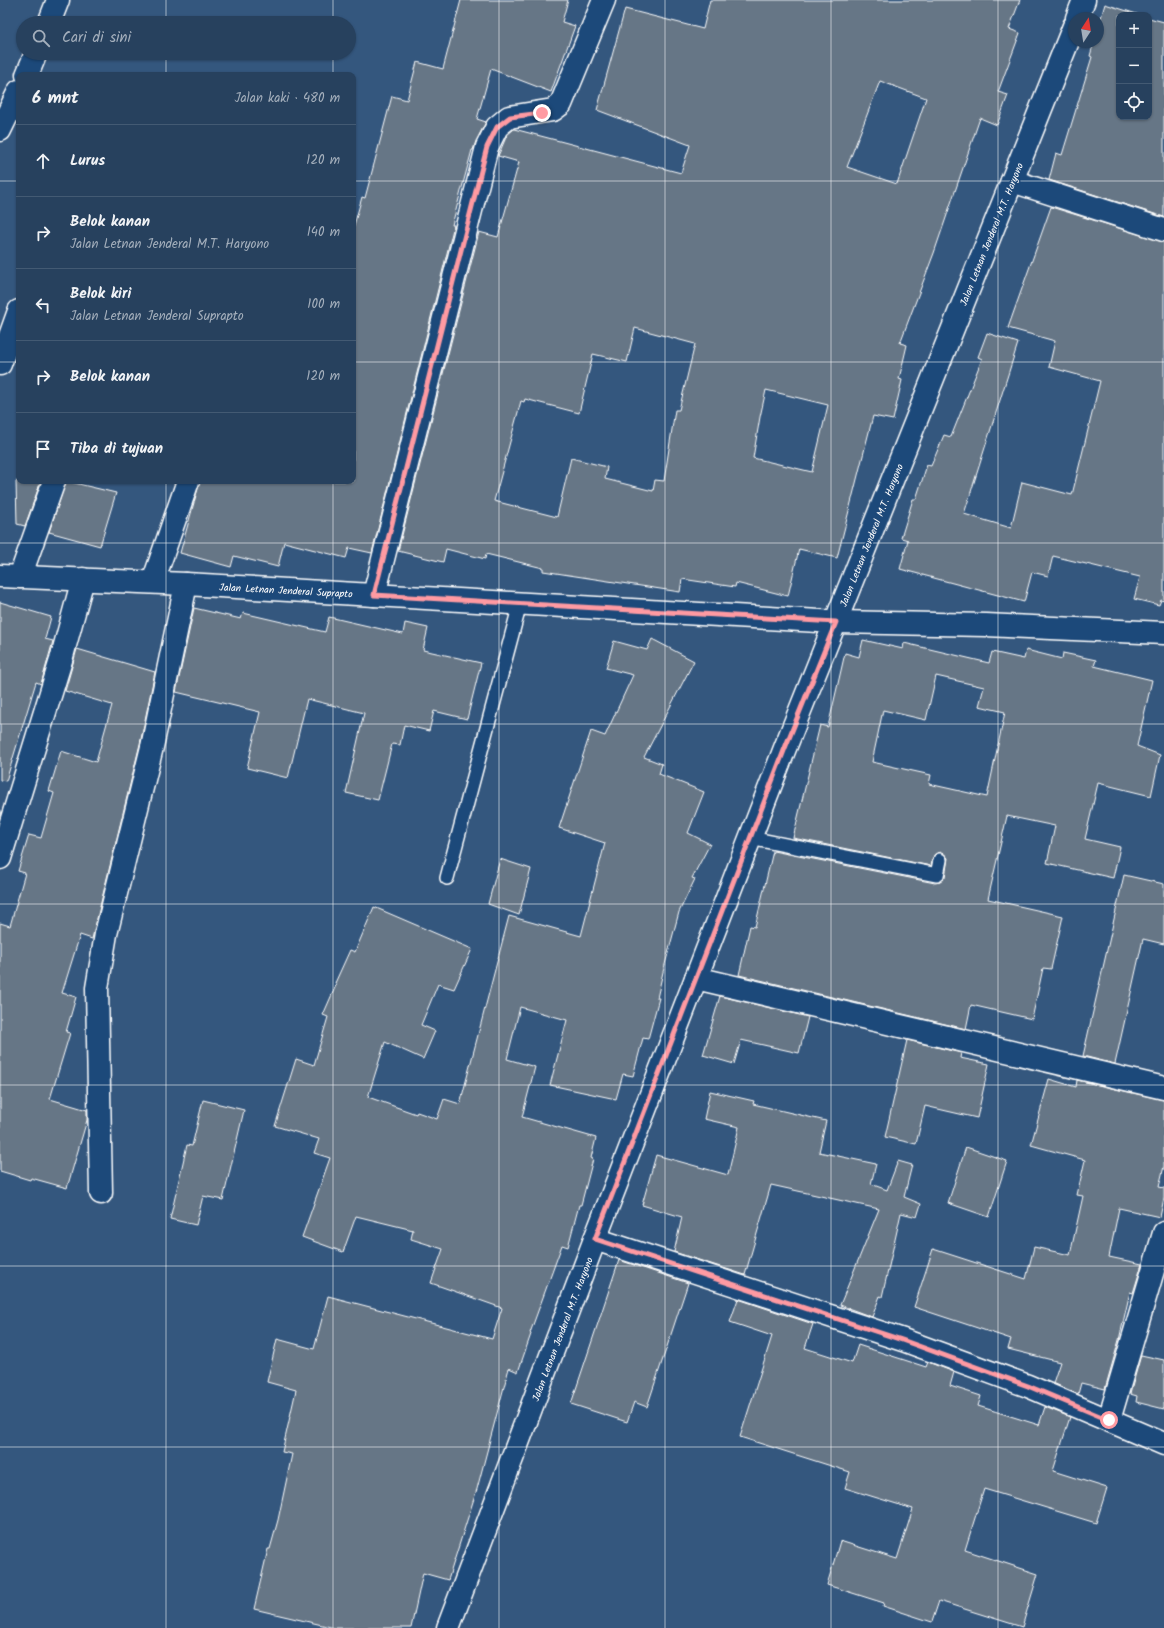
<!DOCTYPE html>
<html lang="id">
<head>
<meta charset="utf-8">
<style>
  :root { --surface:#27415e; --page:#334c67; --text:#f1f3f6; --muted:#a4afbc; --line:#435a73 }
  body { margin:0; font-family:Kalam,sans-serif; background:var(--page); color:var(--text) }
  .controls { position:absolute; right:12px; top:12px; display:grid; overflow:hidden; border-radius:8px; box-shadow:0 1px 3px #0004 }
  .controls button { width:36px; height:36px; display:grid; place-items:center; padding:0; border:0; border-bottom:1px solid var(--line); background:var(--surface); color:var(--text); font:20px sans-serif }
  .compass { position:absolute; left:1068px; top:12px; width:36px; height:36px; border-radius:50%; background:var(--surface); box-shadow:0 1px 3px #0004; rotate:12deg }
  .stop { position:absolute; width:12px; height:12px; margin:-9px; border:3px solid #ff9aa2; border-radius:50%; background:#fff }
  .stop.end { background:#ff9aa2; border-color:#fff; box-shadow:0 1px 4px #0008 }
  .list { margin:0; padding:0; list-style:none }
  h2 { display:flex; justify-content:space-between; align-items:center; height:52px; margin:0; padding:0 16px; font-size:17px }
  h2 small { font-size:13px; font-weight:400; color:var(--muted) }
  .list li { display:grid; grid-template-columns:26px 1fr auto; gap:12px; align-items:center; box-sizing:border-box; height:72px; padding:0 16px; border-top:1px solid var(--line) }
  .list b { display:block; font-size:15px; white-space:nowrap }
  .list p { margin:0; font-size:13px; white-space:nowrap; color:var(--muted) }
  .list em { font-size:13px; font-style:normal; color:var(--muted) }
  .icon { flex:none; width:22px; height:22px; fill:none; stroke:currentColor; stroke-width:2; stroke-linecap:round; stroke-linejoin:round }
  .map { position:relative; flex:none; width:1164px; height:1628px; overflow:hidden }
  .search { position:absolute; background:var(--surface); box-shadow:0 1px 3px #0004; left:16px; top:16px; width:340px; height:44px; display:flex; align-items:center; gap:10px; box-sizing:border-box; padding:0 14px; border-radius:22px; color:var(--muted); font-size:15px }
  .panel { position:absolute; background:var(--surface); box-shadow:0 1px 3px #0004; left:16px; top:72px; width:340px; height:412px; border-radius:8px }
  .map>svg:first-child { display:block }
</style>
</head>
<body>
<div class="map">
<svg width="1164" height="1628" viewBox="0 0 1164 1628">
  <rect width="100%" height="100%" fill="#34577e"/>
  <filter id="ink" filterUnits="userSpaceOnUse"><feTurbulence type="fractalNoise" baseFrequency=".025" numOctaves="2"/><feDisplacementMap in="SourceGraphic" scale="8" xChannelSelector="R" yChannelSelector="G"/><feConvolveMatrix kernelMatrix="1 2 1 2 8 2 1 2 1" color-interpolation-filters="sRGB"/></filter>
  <g filter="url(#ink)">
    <path fill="#667686" stroke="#fff" fill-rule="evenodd" d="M 461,0 L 568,0 L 562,22 L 575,26 L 551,92 L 491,69 L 477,119 L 486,122 L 476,141 L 473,150 L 472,150 L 452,225 L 454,225 L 372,553 L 349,548 L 346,558 L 284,542 L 278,567 L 234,556 L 231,567 L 180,553 L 200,481 L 353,481 L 353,229 L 362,197 L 365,198 L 392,96 L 407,100 L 417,62 L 443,69 Z
      M 710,0 L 1020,0 L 1009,29 L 1020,33 L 998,92 L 1008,95 L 997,125 L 980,118 L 934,253 L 900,343 L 907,345 L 899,379 L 902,380 L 893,420 L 873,416 L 837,558 L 799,549 L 788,596 L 736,583 L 735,587 L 682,579 L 680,592 L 543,571 L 543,568 L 486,554 L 485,559 L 446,549 L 443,562 L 398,551 L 479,232 L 498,237 L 519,162 L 498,156 L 507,135 L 514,129 L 681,173 L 690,145 L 597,110 L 625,9 L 703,29 ZM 880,81 L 926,98 L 897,184 L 847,167 ZM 635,328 L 695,344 L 679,410 L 675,410 L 664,481 L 655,480 L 653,491 L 605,479 L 607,467 L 571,458 L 557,517 L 494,501 L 521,401 L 524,402 L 525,399 L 579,413 L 593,354 L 627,362 ZM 766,390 L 828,405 L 812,472 L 753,458 L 760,417 Z
      M 1105,4 L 1140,15 L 1119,15 L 1119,117 L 1149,117 L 1149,18 L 1164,22 L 1164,217 L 1049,180 L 1056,153 L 1062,155 L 1092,57 L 1090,56 L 1094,42 L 1098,42 L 1098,28 Z
      M 1051,207 L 1164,242 L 1164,601 L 1161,600 L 1159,605 L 1134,599 L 1140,577 L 1053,556 L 1048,576 L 1032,572 L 1024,602 L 900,569 L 908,540 L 901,538 L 913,499 L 916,499 L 927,465 L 931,466 L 944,435 L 951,437 L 982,359 L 978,357 L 987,333 L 1018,343 L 964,514 L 1011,528 L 1022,482 L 1072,495 L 1100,381 L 1049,367 L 1055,341 L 1008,328 Z
      M 16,481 L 41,481 L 25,526 L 17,524 Z
      M 66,481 L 116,493 L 100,546 L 49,532 Z
      M 0,602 L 51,617 L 45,639 L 53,641 L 41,684 L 36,682 L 6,781 L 0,780 Z
      M 194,608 L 241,619 L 243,613 L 325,632 L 329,617 L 403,634 L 405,623 L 428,628 L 423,650 L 481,663 L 467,719 L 434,711 L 429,731 L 404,725 L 400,745 L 392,744 L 378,800 L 346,793 L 364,713 L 307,699 L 288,778 L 247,768 L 260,712 L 176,692 Z
      M 652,639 L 694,661 L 644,757 L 662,764 L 659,774 L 704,792 L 688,833 L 710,844 L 692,878 L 695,879 L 679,912 L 663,972 L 657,998 L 659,998 L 648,1039 L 643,1038 L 633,1076 L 623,1074 L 616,1099 L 550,1085 L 567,1020 L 520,1007 L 507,1059 L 535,1067 L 522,1117 L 596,1138 L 591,1158 L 593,1159 L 581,1205 L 579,1205 L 568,1247 L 562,1245 L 530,1333 L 531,1334 L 518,1372 L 509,1368 L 477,1489 L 448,1580 L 423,1573 L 411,1628 L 335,1628 L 254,1609 L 268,1549 L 270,1549 L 278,1520 L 292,1454 L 282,1452 L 296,1390 L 267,1382 L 277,1339 L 314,1349 L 328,1296 L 492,1339 L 502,1308 L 431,1283 L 443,1249 L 411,1239 L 413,1230 L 356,1216 L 343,1252 L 302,1237 L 330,1158 L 314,1153 L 319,1139 L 275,1126 L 296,1059 L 314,1065 L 328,1017 L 323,1015 L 337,983 L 335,983 L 350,950 L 355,952 L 374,907 L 472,949 L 454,989 L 438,984 L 421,1025 L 435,1031 L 423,1059 L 385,1042 L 368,1097 L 416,1114 L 417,1112 L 437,1119 L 444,1099 L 460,1104 L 509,916 L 581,936 L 605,843 L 559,828 L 591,731 L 605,736 L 633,675 L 606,668 L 614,641 L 647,650 Z
      M 863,640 L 903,649 L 904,643 L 989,663 L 992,652 L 1024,659 L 1026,650 L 1062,659 L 1063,653 L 1096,660 L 1094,666 L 1152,680 L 1137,746 L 1160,755 L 1151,796 L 1098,783 L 1085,839 L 1120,847 L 1113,878 L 1047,863 L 1055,826 L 1007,816 L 988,899 L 1063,916 L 1051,969 L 1043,968 L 1032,1019 L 971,1005 L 966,1029 L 739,975 L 750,926 L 755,927 L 773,851 L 935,883 L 940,882 L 945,877 L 948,858 L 942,852 L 937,853 L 934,855 L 931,866 L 793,838 L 820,725 L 828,727 L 845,653 L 859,657 ZM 936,676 L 984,687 L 979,706 L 1005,712 L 987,797 L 929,784 L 931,775 L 872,762 L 883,710 L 926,720 Z
      M 77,649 L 155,672 L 140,744 L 92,939 L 80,935 L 62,993 L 76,997 L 66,1032 L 70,1033 L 50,1099 L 87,1110 L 87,1120 L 67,1188 L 31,1178 L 30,1180 L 0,1171 L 0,923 L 10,926 L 25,873 L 18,871 L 29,835 L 41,838 L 54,793 L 49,791 L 61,751 L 96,762 L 112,705 L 65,691 Z
      M 500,859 L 531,869 L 519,915 L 488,904 Z
      M 1124,875 L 1164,884 L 1164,944 L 1143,939 L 1115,1064 L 1083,1056 Z
      M 720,996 L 808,1017 L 799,1053 L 741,1040 L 734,1064 L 703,1055 Z
      M 907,1040 L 961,1053 L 960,1058 L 989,1064 L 977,1118 L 925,1106 L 916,1144 L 885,1137 Z
      M 1049,1079 L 1076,1087 L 1077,1080 L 1164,1100 L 1164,1166 L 1159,1187 L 1164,1188 L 1164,1198 L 1160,1217 L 1119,1208 L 1109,1257 L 1142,1264 L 1133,1293 L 1130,1292 L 1119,1340 L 1105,1389 L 1081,1383 L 1078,1394 L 1053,1383 L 1060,1362 L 1008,1349 L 1011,1339 L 914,1307 L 933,1249 L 1026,1279 L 1034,1247 L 1070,1255 L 1083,1196 L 1077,1195 L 1085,1160 L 1031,1145 Z
      M 710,1091 L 754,1101 L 753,1104 L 826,1121 L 819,1152 L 876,1164 L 871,1184 L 887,1190 L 898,1161 L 912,1165 L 904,1197 L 921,1204 L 917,1217 L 901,1213 L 882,1297 L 880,1296 L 872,1317 L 840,1305 L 879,1209 L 771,1185 L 745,1275 L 674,1252 L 682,1217 L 642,1205 L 656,1155 L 728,1175 L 739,1127 L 704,1119 Z
      M 203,1100 L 244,1110 L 223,1200 L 203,1196 L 196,1225 L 170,1219 L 187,1145 L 192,1146 Z
      M 966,1147 L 1007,1161 L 989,1217 L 948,1203 Z
      M 619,1260 L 688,1283 L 647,1407 L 634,1402 L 627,1422 L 571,1404 Z
      M 738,1299 L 813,1324 L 805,1348 L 852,1363 L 858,1345 L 926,1367 L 928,1362 L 954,1372 L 950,1386 L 981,1396 L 978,1406 L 1039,1425 L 1045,1407 L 1070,1417 L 1053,1471 L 1107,1488 L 1096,1523 L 984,1489 L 965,1550 L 1038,1574 L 1022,1627 L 939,1601 L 932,1622 L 883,1606 L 884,1603 L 827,1585 L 840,1541 L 897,1559 L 913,1509 L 845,1488 L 850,1472 L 740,1437 L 772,1336 L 730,1322 Z
      M 1141,1355 L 1164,1360 L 1164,1409 L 1136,1402 L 1137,1396 L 1130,1394 Z"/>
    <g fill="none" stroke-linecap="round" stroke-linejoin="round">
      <g stroke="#fff" stroke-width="16">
        <path id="service" d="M 750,838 L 937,875 L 940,860
          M 447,878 L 520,604"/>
      </g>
      <g stroke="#fff" stroke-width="25">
        <path id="minor" d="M 49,23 L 58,0
          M 27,75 L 36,53
          M 0,130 L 19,91
          M 1012,181 L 1164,230
          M 0,364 L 19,311
          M 20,577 L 54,481
          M 153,582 L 188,481
          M 374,595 L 487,147 L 497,127 L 509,117 L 553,110 L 561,104 L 604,0
          M 0,858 L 61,660 L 83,579
          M 696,978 L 1164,1088
          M 101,1193 L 97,988 L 106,934 L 152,747 L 186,584
          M 595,1239 L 903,1340 L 1028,1386 L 1164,1444
          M 1109,1420 L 1164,1233"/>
      </g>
      <g stroke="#fff" stroke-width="25">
        <path id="tertiary" d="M 836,622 L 986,625 L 1164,633"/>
      </g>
      <g stroke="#fff" stroke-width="25">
        <path id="secondary" d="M 1077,18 L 1084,0
          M 0,576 L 186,584 L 836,622
          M 448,1628 L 595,1239 L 785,748 L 1074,26"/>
      </g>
      <use href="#service" stroke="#1f4a7a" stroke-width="13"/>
      <use href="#minor" stroke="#1f4a7a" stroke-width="22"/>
      <use href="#tertiary" stroke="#1f4a7a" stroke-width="22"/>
      <use href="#secondary" stroke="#1f4a7a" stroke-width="22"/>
    </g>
  </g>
  <g fill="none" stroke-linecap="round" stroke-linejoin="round" filter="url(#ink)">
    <path stroke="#ff9aa2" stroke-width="5" d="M 542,113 L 510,117 L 497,127 L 487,147 L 374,595 L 836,622 L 785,748 L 595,1239 L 902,1340 L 1028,1386 L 1109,1420"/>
  </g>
  <path fill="none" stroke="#fff" stroke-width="1" stroke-opacity="0.55" d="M 166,0 L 166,23M 333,0 L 333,23M 499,0 L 499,1628M 665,0 L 665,1628M 831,0 L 831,1628M 998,0 L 998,1628M 166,53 L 166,75M 333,53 L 333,75M 0,181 L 19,181M 353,181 L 1164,181M 0,362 L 19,362M 353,362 L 1164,362M 166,481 L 166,1628M 333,481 L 333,1628M 0,543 L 1164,543M 0,724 L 1164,724M 0,904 L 1164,904M 0,1085 L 1164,1085M 0,1266 L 1164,1266M 0,1447 L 1164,1447"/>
  <g text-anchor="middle" stroke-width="3" stroke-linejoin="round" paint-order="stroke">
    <g font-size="10" fill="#fff" stroke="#1f4a7a">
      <text transform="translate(991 234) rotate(-68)" y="4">Jalan Letnan Jenderal M.T. Haryono</text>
      <text transform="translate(871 535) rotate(-68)" y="4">Jalan Letnan Jenderal M.T. Haryono</text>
      <text transform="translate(286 590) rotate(3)" y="4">Jalan Letnan Jenderal Suprapto</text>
      <text transform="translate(562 1329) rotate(-69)" y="4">Jalan Letnan Jenderal M.T. Haryono</text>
    </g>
  </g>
</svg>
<div class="controls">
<button>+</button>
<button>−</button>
<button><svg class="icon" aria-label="locate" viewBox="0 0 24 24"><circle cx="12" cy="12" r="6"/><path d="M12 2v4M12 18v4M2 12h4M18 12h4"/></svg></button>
</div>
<svg class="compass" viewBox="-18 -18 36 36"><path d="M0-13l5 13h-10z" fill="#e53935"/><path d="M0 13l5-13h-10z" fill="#a4afbc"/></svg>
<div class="stop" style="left:1109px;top:1420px"></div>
<div class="stop end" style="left:542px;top:113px"></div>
<div class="search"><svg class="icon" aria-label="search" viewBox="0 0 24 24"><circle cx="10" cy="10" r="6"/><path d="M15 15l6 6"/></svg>Cari di sini</div>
<section class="panel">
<h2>6 mnt<small>Jalan kaki · 480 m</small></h2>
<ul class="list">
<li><svg class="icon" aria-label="ahead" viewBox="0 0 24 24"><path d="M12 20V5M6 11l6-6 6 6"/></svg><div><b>Lurus</b></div><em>120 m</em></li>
<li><svg class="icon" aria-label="right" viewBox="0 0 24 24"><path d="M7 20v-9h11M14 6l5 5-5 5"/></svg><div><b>Belok kanan</b><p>Jalan Letnan Jenderal M.T. Haryono</p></div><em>140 m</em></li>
<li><svg class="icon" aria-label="left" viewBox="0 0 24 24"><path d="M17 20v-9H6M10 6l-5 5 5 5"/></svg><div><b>Belok kiri</b><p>Jalan Letnan Jenderal Suprapto</p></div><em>100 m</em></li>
<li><svg class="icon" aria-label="right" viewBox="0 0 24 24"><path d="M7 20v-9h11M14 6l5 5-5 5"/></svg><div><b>Belok kanan</b></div><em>120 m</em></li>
<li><svg class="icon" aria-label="arrive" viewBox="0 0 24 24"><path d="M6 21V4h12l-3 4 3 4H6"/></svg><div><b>Tiba di tujuan</b></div></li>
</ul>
</section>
</div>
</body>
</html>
